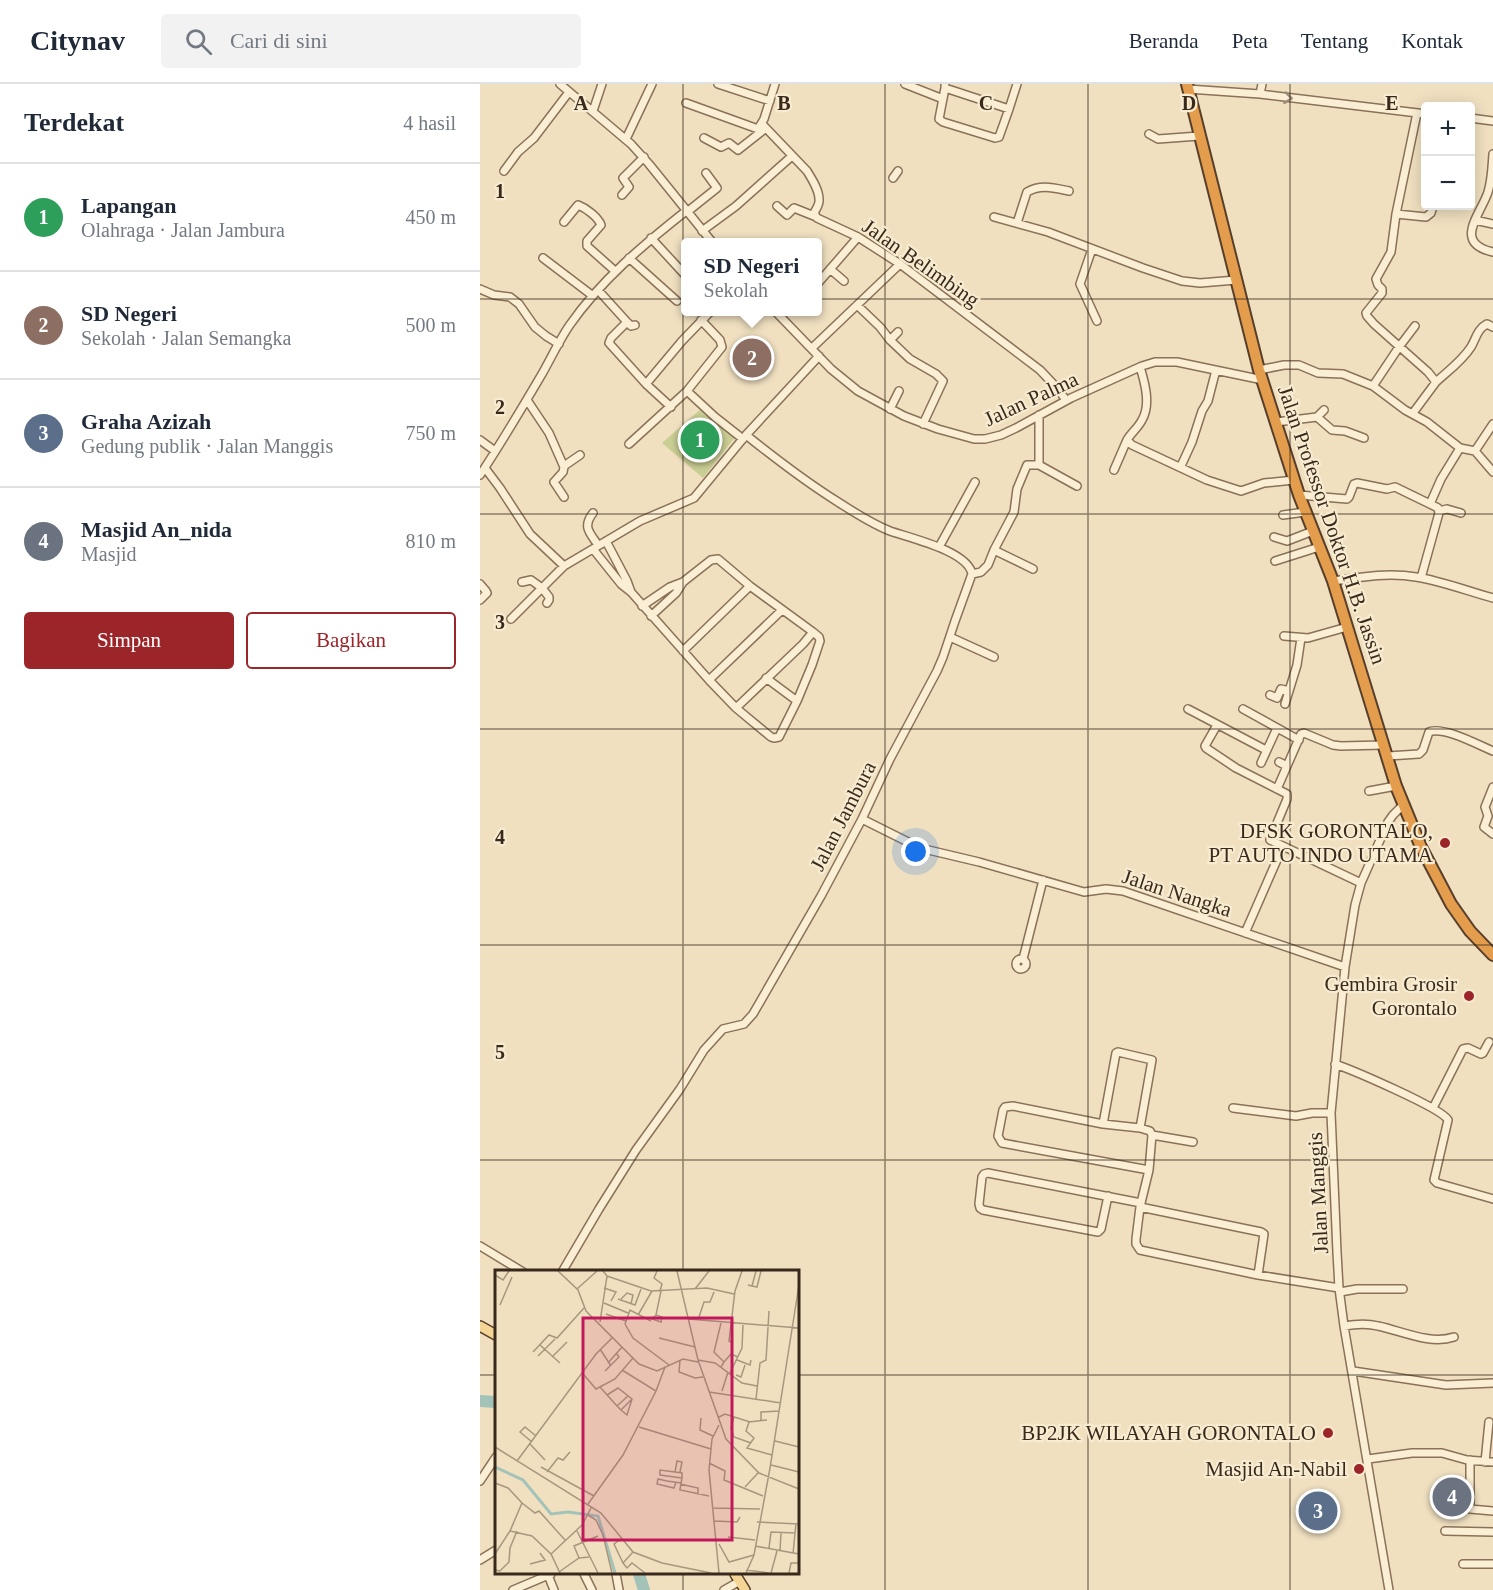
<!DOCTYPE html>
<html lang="id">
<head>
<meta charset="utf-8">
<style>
  :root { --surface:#fff; --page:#f2f2f3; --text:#1f2937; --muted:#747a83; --line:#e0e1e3; --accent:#9b2529 }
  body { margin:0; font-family:"Times New Roman",serif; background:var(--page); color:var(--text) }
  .controls { position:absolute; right:18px; top:18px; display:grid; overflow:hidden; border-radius:6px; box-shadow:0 3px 15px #0003 }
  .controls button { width:54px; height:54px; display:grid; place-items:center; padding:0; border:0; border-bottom:2px solid var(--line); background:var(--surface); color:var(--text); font:30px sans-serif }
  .you { position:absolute; left:436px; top:768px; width:21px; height:21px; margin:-15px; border:4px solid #fff; border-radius:50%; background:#1a73e8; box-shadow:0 0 0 9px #1a73e833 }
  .badge { display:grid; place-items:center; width:39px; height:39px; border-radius:50%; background:var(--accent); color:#fff; font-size:20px; font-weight:700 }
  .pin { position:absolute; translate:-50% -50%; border:3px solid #fff; box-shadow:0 2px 6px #0006 }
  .popup { position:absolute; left:201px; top:154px; width:141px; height:78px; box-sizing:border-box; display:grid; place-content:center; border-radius:6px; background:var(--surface); filter:drop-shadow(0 2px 4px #0005); font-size:20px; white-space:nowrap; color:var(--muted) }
  .popup b { font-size:22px; color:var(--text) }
  .popup::after { content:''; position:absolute; left:50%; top:100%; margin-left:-12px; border:12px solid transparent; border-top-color:var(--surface) }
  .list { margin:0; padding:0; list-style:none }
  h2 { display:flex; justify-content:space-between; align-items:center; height:78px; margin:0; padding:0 24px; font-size:26px }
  h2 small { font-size:20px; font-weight:400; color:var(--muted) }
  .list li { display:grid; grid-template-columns:39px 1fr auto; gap:18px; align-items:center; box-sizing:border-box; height:108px; padding:0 24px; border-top:2px solid var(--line) }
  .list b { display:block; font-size:22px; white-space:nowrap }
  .list p { margin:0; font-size:20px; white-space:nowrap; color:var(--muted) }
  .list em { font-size:20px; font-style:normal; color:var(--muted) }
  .actions { display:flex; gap:12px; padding:18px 24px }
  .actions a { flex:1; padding:14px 0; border:2px solid var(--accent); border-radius:6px; text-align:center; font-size:21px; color:var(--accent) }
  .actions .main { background:var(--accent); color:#fff }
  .icon { flex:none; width:33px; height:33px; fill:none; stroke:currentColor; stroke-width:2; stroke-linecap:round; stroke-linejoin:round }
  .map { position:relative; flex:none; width:1013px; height:1506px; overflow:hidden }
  header { display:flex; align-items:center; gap:36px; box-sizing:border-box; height:84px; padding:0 30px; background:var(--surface); border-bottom:2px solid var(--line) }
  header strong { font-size:28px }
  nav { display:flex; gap:33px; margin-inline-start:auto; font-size:21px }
  .search { width:420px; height:54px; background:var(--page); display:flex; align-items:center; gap:15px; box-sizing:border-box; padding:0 21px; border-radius:6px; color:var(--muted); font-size:22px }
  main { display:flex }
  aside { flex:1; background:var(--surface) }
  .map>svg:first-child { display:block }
</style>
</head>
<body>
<header>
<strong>Citynav</strong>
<div class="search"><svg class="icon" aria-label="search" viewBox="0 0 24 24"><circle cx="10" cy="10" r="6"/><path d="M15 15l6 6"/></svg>Cari di sini</div>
<nav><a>Beranda</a><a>Peta</a><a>Tentang</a><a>Kontak</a></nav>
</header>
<main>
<aside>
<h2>Terdekat<small>4 hasil</small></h2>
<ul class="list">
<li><span class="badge" style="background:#2e9e5b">1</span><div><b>Lapangan</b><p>Olahraga · Jalan Jambura</p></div><em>450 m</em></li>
<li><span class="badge" style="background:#8d6e63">2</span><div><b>SD Negeri</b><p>Sekolah · Jalan Semangka</p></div><em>500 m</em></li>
<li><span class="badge" style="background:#5c6f8a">3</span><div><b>Graha Azizah</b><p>Gedung publik · Jalan Manggis</p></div><em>750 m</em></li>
<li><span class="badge" style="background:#6b7280">4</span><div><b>Masjid An_nida</b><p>Masjid</p></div><em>810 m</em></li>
</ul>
<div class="actions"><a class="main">Simpan</a><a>Bagikan</a></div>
</aside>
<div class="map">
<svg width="1013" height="1506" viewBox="0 0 1013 1506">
  <rect width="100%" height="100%" fill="#f0e0c0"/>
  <path fill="#c9ce94" d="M 222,324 L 256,352 L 223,394 L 182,359 Z"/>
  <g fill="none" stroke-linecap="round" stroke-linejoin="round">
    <path stroke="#a3c2b8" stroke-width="12" d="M 0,1317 L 16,1318
      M 159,1490 L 164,1506"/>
    <g stroke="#8a7157" stroke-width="10">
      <path id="minor" d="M 80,0 L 151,60 L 169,80 L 232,158
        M 238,0 L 290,17
        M 425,0 L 463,15
        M 465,2 L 465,4 L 529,25 L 537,0
        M 465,4 L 459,35 L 463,38 L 515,54 L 519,53 L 529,25
        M 708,5 L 780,10 L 946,30
        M 780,10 L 782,0
        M 206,19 L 278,45 L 284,35 L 295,0
        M 113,27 L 122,0
        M 990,34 L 1013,37
        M 282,40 L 327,87 C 332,95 339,106 339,115 C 340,120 336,125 334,129 L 337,134 L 378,153 L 420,180 L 560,286 L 577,304 L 586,316
        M 669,50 L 678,55 L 719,52
        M 224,54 L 241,63 L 249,59 L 258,66 L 286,44
        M 146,55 L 172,0
        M 1013,70 C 1012,82 1012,95 1008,108 C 1001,130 972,159 1013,168
        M 24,87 L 38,68 L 54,54 L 89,8
        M 413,94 L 418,87
        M 142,111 L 149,103 L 143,94 L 164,73
        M 297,122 L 307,131 L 314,124 L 334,132
        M 207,128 L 237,104 L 226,89
        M 916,130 L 946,133 L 951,129 L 953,122
        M 514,133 L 568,148 L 663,184 L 702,197 L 720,199 L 756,196
        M 995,136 L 1013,140
        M 84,138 L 98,121 C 106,124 118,133 121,141 L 107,157 L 107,162 L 135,187
        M 537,139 L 547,108 C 561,100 574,104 589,107
        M 222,147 L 256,122 L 312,72
        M 171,154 L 206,192
        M 612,165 L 600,200 L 617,237
        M 63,174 L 113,212
        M 149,174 L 197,217
        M 350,185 L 364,197
        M 339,198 L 378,153
        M 0,205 L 14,211 L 30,213 L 39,220 L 55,243 L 66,252 L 79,260
        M 118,206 L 147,238 L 131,254 L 129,259 L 166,300 L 191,323
        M 377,221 L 400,243 L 410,256 L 418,248
        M 296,228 L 351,285 L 378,307 L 424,332 L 458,345 L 494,355 L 505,355 L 521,351 L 536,344 L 591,314 L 662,282 L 675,278 L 697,278 L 783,296
        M 147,238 L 151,242 L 155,241
        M 410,256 L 430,275 L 456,290 L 463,297 L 443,340
        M 332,264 L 420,180
        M 660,283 C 665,299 671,321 662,336 C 658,344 651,349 647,356 L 652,361 L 727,396 L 761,407 L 784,399 L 814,396
        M 779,286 L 804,281 L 819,281 L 838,289 L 863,290 L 893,302 L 925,326 L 947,338 L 980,364 L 995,367 L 1013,388
        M 956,298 C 968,287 982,277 991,263 C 996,255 997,245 1007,240 L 1013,243
        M 166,300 L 202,257 L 230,228
        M 893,302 L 919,263 L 935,242
        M 207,307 L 235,333 L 263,355
        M 47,316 L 69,349 L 84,383 L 83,388 L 74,398 L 84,413
        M 410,325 L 419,307
        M 933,329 L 956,298 L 948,288 L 894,240 L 887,232 L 886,229 L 902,209 L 902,205 L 898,201 L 896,195 L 911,168 L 916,130 L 937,29
        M 559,331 L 559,381
        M 837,333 L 852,346 L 865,347 L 884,354
        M 796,338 L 837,333 L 844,326
        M 0,356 L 15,367
        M 149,360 L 207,307 L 242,263 L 240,256 L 221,236
        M 995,367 L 1013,340
        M 84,382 L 100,371
        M 701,382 L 712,358 L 722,327 L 728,317 L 736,286
        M 5,384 L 20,404 L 50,450 L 84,482 L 160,437 L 214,414 L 266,351 L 339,272
        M 634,386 L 647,356
        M 0,391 C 22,358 42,324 62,290 C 71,274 79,257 89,242 C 121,196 163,161 206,127
        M 819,411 L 867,415 L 869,413 L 874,400 L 877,399 L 907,405 L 915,403 L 950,420
        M 959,427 L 967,425 L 981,429
        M 113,429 C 102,443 110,449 118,461
        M 803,431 L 825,428
        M 794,453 L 807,457 L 833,447
        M 126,457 L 147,497 L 151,508
        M 459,463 L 495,398
        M 113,465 L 141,500 L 151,508 L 229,596 L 302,526
        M 514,466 L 553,485
        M 795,477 L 839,463
        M 492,490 L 501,488 L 508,481 L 514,466 L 534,428 L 537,405 L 547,381 L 559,381 L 597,402
        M 941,494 L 959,429 L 958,424 L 950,420 L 961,395 L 980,364
        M 853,497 C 880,493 909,488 936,493 C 962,497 987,507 1013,514
        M 42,498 L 51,496 L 62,504 L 69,513 L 69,516 L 67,519
        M 0,500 L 6,507 L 7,509 L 0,516
        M 162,522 L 190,503 L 203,498 L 231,476 L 238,475 L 270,502 L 333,548 L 323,560 L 256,624 L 229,596
        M 171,532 L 196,509 L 203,498
        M 31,535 L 84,482
        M 804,552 L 828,554 L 867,543
        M 470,553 L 514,573
        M 203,567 L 270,502
        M 286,594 L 317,617
        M 790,611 L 797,614 L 801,605 L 809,607
        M 805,620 L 817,581 L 821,554
        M 256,624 L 291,653 L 294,654 L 299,653 L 317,617 L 332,581 L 340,557 L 339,553 L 333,548
        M 708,625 L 786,666
        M 763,625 L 819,656
        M 737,641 L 725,662 L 726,664 L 756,684 L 807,710 L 807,715 L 790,756 L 881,799
        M 908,672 L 939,670 L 943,666 L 949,648 C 964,642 998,661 1013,667
        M 781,679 L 797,644
        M 807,682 L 821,650 L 824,649 L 853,661 L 861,662 L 904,661
        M 1013,703 L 1005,723 L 1008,732 L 1004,743 L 1013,750
        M 797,705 L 807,682 L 799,678
        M 889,707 L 916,702
        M 382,735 L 440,764 L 499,778 L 604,808 L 626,805 L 643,807 L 865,883
        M 765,849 L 800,769
        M536 880a5 5 0 1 1 10 0a5 5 0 1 1-10 0Z
        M 543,875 L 563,796
        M 855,980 C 872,986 962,1024 968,1036 L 954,1096 L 957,1099 L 1013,1115
        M 753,1024 L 816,1032 L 832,1029 L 851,1029
        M 953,1024 L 983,965 L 988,964 L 1001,970 L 1003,969 L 1009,958
        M 623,1040 L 636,969 L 638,968 L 672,976 L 660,1044
        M 672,1051 L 713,1058
        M 669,1086 L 522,1059 L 518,1052 L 523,1026 L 525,1023 L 533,1022 L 623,1040 L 660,1044 L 670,1047 L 672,1051 L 669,1086 L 660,1123 L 656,1155 L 656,1160 L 660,1166 L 778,1191 L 859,1204
        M 628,1112 L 621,1145 L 618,1148 L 503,1126 L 500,1124 L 499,1120 L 502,1093 L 504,1090 L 508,1089 L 661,1119
        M 660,1123 L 781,1148 L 784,1150 L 778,1191
        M 0,1162 L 43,1188
        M 82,1188 L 119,1125 L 156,1066 L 200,1005 L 224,966 L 243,945 L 264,940 L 273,930 L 341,812 L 382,735 L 410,675 L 457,587 L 463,573 L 475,537 L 492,490 C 488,467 430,454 410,447 C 392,440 375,429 358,418 C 326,398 296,375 266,351
        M 860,1208 L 877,1205 L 923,1205
        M 864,1242 C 875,1240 887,1239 898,1242 C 922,1247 950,1261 974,1253
        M 873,1287 L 966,1301 L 1013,1299
        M 888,1375 L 932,1369 L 962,1369 L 987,1376 L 1013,1378
        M 990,1376 L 990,1425 L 1013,1427
        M 1005,1378 L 1009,1338
        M 0,1397 L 16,1373
        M 965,1447 L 1013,1448
        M 0,1476 L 16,1466
        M 983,1480 L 1013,1480
        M 104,1490 L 112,1506
        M 136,1490 L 139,1506
        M 68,1491 L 74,1506
        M 33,1506 L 71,1490
        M 244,1506 L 260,1497
        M 909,1506 L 864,1242 L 859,1204 L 857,1168 L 851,1029 L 865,883 L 875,821 L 881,799 L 908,738 L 913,731 L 923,721"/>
    </g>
    <g stroke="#573f2c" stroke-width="12">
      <path id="major" d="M 0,1242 L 16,1251
        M 255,1490 L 265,1506"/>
    </g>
    <g stroke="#573f2c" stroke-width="14">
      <path id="highway" d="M 707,0 L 779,286 L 819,411 L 853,497 L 916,702 L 941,763 L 971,820 L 990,847 L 1013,871"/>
    </g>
    <use href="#minor" stroke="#faeed4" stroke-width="7"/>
    <use href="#major" stroke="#f5d596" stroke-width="9"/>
    <use href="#highway" stroke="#e39d4d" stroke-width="10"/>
  </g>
  <defs><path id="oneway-chevron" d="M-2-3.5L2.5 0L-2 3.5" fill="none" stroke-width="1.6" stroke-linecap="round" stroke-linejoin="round" transform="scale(1.5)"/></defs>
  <use stroke="#9a8c78" href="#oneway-chevron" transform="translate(808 14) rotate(7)"/>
  <path fill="none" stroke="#39291c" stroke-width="1.5" stroke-opacity="0.55" d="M 203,0 L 203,1188M 405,0 L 405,1506M 608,0 L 608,1506M 810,0 L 810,1506M 0,215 L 1013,215M 0,430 L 1013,430M 0,645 L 1013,645M 0,861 L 1013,861M 0,1076 L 1013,1076M 0,1291 L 16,1291M 318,1291 L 1013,1291M 203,1490 L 203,1506"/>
  <g fill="#9b2529" stroke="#f7ebd0" stroke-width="2">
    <circle cx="965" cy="759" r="6"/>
    <circle cx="989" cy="912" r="6"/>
    <circle cx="848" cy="1349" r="6"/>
    <circle cx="879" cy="1385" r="6"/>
  </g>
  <g text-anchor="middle" stroke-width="4.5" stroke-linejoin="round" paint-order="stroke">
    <g font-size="21" fill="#39291c" stroke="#f7ebd0">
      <text transform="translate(441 179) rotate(35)" y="7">Jalan Belimbing</text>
      <text transform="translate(551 315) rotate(-25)" y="7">Jalan Palma</text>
      <text transform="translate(852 441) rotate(71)" y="7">Jalan Professor Doktor H.B. Jassin</text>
      <text transform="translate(363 732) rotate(-63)" y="7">Jalan Jambura</text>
      <text transform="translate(697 809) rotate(18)" y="7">Jalan Nangka</text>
      <text transform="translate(838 1109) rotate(-93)" y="7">Jalan Manggis</text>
    </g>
    <g font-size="21" fill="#39291c" stroke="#f7ebd0" text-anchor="end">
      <text x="953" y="754">DFSK GORONTALO,<tspan x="953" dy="24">PT AUTO INDO UTAMA</tspan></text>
      <text x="977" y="907">Gembira Grosir<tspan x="977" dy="24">Gorontalo</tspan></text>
      <text x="836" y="1356">BP2JK WILAYAH GORONTALO</text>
      <text x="867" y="1392">Masjid An-Nabil</text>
    </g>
  </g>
  <g transform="translate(15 1186)">
    <rect width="304" height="304" fill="#f0e0c0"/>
    <path fill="none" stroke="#a3c2b8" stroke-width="3" d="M 0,197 L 28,210 L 56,244 L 73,242 L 103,246 L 120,303"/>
    <path fill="none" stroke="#a7977e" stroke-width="1.5" d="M 63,1 L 83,20 L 91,41 L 144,94 L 162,101 L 188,89 L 203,92M 162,1 L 159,8 L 167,14 L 165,21M 182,1 L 203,90 L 231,169 L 264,203 L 304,219M 0,5 L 8,10 L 14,1M 112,6 L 156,21 L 212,18 L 239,24M 253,15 L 257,16 L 261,1M 257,16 L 262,17 L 266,1M 109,18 L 121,22 L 116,31M 82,19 L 102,1M 200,19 L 214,1M 123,29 L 140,35 L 146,19M 126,29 L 132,23 L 138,25 L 136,34M 109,33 L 133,43M 5,35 L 17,7M 111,44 L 131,51M 143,45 L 157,21M 161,45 L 167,47 L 166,52 L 157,49 L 161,45 L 166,21M 194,49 L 304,58M 203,50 L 209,32 L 215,32 L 219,22M 105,52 L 112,6 L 108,1M 130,54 L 138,68 L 174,95M 130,54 L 135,40 L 156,51M 164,68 L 200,77M 238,73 L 234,71 L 240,21 L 247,1M 45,75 L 65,93M 105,79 L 116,96M 38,82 L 54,65 L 62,68 L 89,38M 43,86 L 60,69M 57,87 L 72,72M 185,90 L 184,102 L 200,108 L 208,107M 203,90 L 220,93 L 247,113 L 262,116M 242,90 L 255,95 L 256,90M 229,92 L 236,84 L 243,87M 113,93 L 127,77M 226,97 L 229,92 L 219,82 L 226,53M 110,101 L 124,87 L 121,83M 235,103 L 247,78 L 248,55M 89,105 L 101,119 L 120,109 L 138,88M 241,105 L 246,107 L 250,95M 105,117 L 122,136 L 133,126M 161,121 L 170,97M 227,121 L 233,102M 214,122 L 286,133M 112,125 L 123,118 L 137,129 L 126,140 L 122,136M 261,129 L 265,93 L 271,90 L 274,41M 126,140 L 132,145 L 137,129M 224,147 L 230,144 L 255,152M 239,147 L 236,158 L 239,167 L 256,173M 206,148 L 205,160 L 218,166M 266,150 L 266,142 L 284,141M 272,150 L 254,152 L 251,161 L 259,168 L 252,178 L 277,185M 224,155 L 217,169 L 214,200 L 224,303M 144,157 L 216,179M 280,171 L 304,177M 37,172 L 25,162 L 30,157 L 41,166M 35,174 L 50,190M 0,177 L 106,243 L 138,282 L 167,293 L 216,303M 22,191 L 101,84 L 118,67M 214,193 L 230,201 L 229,210 L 268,226M 276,195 L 304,202M 46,197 L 99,226M 52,202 L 63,188 L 68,190 L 75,182M 180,202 L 182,191 L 187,192 L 185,202M 187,208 L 165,205 L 165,200 L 187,203 L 187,208 L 185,219 L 185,220 L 214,226M 181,212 L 179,218 L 162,214 L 163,209 L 172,211 L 186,213M 0,213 L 13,218 L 27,233 L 15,261 L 37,266 L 56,284 L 65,303M 185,214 L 203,218 L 203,224M 250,217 L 263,203M 27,233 L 40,243 L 44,241 L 70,270M 93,234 L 128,185 L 161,121 L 127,100M 217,238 L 265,239M 93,245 L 101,250 L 108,265 L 117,303M 219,251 L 242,252 L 245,247M 262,252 L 304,254M 82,261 L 103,303M 233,267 L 260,270M 126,269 L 119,274 L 128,293 L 138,282M 224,274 L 234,292 L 259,285M 260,276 L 304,284M 274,278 L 276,262 L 300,263 L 301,254M 285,281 L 286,263M 0,284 L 15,261M 56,284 L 87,255 L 96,238M 298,284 L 300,263M 84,288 L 79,276 L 103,266M 128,293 L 132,298 L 137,293 L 150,303M 35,294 L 50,290 L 45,283M 0,300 L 5,301 L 14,292 L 15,278 L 22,261M 251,300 L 274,303M 64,302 L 84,288 L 94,287M 251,303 L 259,285 L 275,198 L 304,15M 276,303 L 282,281M 294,303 L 296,293 L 304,293"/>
    <path fill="#c2185b" fill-opacity="0.15" stroke="#c2185b" stroke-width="3" d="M 88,48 L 237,48 L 237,270 L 88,270 Z"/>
    <rect width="304" height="304" fill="none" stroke="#39291c" stroke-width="3"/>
  </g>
  <g font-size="20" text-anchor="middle" font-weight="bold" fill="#39291c" stroke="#f7ebd0" stroke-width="4.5" stroke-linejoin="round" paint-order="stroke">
    <text x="101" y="26">A</text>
    <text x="304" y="26">B</text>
    <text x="506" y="26">C</text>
    <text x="709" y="26">D</text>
    <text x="912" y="26">E</text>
    <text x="20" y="114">1</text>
    <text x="20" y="330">2</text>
    <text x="20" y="545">3</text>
    <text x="20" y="760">4</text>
    <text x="20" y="975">5</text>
  </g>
</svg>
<div class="controls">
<button>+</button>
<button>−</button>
</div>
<div class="you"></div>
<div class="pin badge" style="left:220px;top:356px;background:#2e9e5b">1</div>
<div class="pin badge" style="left:272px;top:274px;background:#8d6e63">2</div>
<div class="popup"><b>SD Negeri</b>Sekolah</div>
<div class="pin badge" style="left:838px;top:1427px;background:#5c6f8a">3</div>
<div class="pin badge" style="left:972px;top:1413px;background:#6b7280">4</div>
</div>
</main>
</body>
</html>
